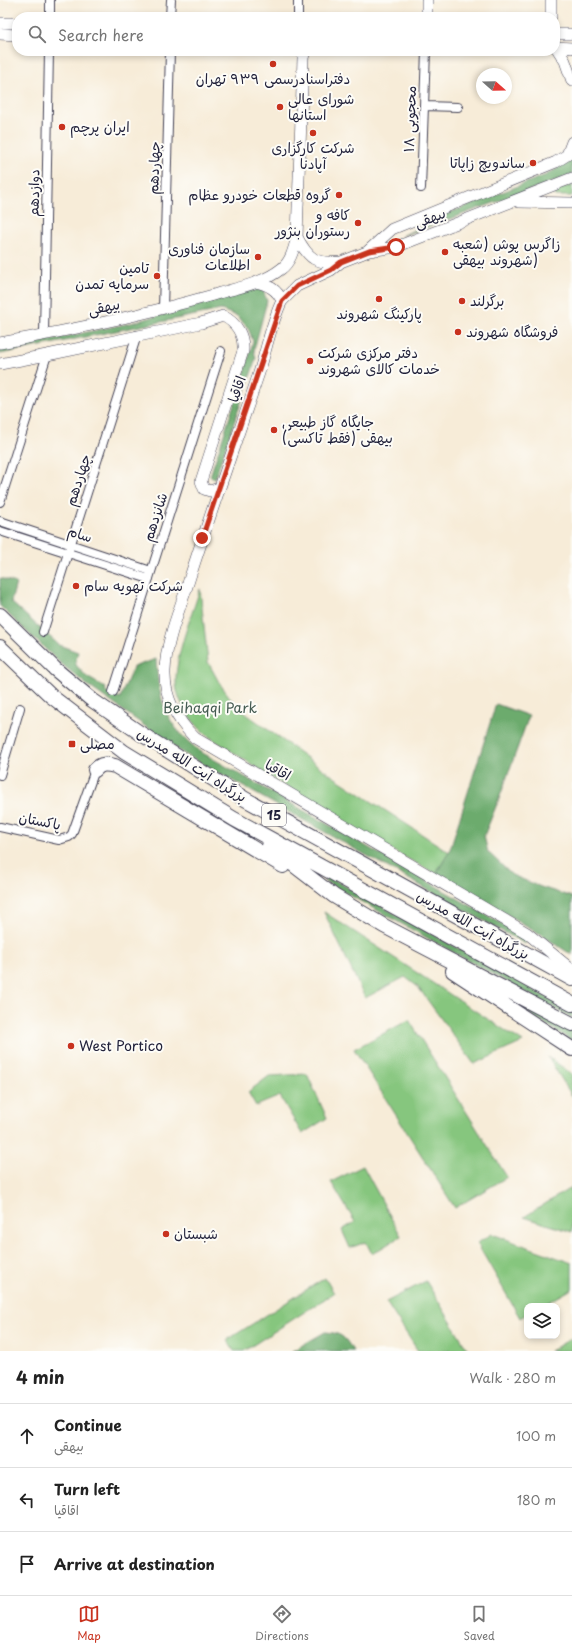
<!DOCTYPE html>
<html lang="en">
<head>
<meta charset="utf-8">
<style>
  :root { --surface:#fff; --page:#f2f2f2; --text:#222; --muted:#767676; --line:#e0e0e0; --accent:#c8321e }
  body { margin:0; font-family:"Playpen Sans","Playpen Sans Arabic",sans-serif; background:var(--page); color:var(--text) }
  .controls { position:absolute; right:12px; bottom:12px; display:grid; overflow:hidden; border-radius:8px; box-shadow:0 2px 6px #0003 }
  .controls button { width:36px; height:36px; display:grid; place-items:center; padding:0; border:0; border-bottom:1px solid var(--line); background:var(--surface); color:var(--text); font:20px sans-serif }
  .compass { position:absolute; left:476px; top:68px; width:36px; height:36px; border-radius:50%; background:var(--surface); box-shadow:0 2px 6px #0003; rotate:110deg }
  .stop { position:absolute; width:12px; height:12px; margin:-9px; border:3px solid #c8321e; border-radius:50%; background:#fff }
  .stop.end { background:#c8321e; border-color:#fff; box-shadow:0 1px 4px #0008 }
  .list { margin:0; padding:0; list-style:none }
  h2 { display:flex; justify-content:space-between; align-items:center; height:52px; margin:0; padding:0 16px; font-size:17px }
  h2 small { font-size:13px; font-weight:400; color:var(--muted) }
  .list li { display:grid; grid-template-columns:26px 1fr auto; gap:12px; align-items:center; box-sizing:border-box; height:64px; padding:0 16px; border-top:1px solid var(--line) }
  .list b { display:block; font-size:15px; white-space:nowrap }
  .list p { margin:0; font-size:13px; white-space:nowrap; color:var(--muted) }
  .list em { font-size:13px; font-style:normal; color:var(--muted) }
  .icon { flex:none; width:22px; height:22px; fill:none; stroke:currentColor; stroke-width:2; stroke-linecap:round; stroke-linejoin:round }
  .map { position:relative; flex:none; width:572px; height:1351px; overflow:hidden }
  .search { position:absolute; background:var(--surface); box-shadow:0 2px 6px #0003; left:12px; right:12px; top:12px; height:44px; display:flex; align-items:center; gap:10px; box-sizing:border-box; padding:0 14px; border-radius:16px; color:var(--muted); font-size:15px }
  .sheet { height:244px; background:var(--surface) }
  nav { display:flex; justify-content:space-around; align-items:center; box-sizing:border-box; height:56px; border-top:1px solid var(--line); background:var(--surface); font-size:11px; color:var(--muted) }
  nav a { display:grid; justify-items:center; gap:2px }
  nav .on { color:var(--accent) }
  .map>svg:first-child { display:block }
</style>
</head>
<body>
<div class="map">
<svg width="572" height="1351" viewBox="0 0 572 1351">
  <rect width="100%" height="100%" fill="#fdfcf7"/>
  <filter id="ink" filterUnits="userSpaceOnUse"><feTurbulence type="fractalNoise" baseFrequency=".025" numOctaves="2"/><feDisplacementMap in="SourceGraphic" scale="8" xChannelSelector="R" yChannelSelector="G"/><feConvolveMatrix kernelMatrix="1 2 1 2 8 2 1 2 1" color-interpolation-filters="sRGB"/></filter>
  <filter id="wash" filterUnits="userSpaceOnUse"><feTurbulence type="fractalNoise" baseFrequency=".012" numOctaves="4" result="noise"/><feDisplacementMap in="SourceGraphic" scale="16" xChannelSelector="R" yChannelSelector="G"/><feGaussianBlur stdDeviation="0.9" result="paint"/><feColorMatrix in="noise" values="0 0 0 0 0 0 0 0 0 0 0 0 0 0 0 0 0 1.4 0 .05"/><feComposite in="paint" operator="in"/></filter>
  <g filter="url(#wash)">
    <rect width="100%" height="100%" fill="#f7ecd8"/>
    <path fill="#86c67e" stroke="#54745c" d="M 572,185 L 572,196 L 555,196 L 554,190 Z
      M 200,589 L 208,662 L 220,684 L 234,703 L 245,713 L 328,773 L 449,852 L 436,874 L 350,828 L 208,736 C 194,724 182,710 177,691 C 171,665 192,615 200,589 Z
      M 324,912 L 523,1042 L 474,1064 L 418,987 L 405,977 L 365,998 Z
      M 409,1020 L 507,1177 L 455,1208 L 354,1049 Z
      M 548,1057 L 572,1074 L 572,1096 Z
      M 307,1074 L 327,1118 L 302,1134 L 280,1096 L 256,1106 L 248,1092 L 269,1076 Z
      M 363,1166 L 401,1236 L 372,1254 L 366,1242 L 350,1248 L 342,1230 L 355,1222 L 331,1182 Z
      M 572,1187 L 572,1232 L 524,1217 Z
      M 492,1234 L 572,1263 L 572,1289 L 542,1306 L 527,1306 L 527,1314 L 520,1318 L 477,1243 Z
      M 325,1278 L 334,1293 L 244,1351 L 234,1351 L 227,1340 Z
      M 426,1281 L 468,1350 L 468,1351 L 418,1351 L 386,1302 Z
      M 572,1338 L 572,1351 L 550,1351 Z"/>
    <path fill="#6cab6d" stroke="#476654" d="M 572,160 L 572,175 L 402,236 L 441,216 L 546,175 Z
      M 255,289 L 263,290 L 267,301 L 254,350 L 256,359 L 215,478 L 212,478 L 210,476 L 245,371 L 253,341 L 248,328 L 237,316 L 221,310 L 0,354 L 0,350 L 131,323 Z
      M 0,578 L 16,583 L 11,602 L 59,645 L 78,652 L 75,664 L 87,677 L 106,688 L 105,691 L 120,698 L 133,667 L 156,659 C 159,702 165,725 201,752 L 527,938 L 525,944 L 183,753 L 87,685 L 58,661 L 4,610 L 0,606 Z
      M 496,704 L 529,716 L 499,799 L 484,836 L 488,852 L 512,875 L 541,887 L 572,897 L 572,955 L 534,930 L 436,874 L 449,852 Z
      M 327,876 L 572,1011 L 572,1018 L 324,881 Z
      M 486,986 L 572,1029 L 572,1041 Z
      M 325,1332 C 342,1333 345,1337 353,1351 L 292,1351 Z"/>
  </g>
  <g filter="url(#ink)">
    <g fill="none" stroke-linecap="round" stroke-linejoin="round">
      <g stroke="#424053" stroke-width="10">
        <path id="street" d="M 50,17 L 50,0
          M 170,17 L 171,0
          M 298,17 L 298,0
          M 424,106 L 458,107
          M 421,188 L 426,51
          M 163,309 L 170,51
          M 44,335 L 49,51
          M 0,502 L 47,355
          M 0,521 L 151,571
          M 0,531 L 149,579
          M 43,632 L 137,335
          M 113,692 L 221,351
          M 0,775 L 20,708
          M 0,827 L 59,840 L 69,837 L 72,834 L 95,770"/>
      </g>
      <g stroke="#424053" stroke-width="12">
        <path id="secondary" d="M 427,17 L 427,0
          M 551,17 L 551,0
          M 0,23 L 17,23
          M 0,34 L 17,35
          M 555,34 L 572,34
          M 555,47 L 572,48
          M 556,47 L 565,61 L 572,81
          M 572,178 L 396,247 L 369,251 L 341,262 L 331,270 L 297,286 L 282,301 C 272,320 266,351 259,373 C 236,441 212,509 190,577 C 181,607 166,639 165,671 C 164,697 177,720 195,738 L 527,933 L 572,970
          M 519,202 L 572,203
          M 297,237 C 309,260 316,264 341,262
          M 369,250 L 392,229 L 556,162 L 567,155 L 572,142
          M 256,282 C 268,285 277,289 282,301
          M 0,343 C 72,330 143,315 213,295 C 236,288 262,284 281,269 C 291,262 294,248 297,237 L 303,58 L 305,51
          M 0,364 L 47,355 L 201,323 L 223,316 C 237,323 244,336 243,351 L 201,481 L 204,489 L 210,491 L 219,488"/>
      </g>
      <g stroke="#424053" stroke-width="16">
        <path id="highway" d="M 0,615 L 55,669 L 92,700 L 140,733 L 245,799 L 572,979
          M 0,647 L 51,696 L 124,752 L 234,819 L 572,1004
          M 95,770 C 101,763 106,764 115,766 L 283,866
          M 269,846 L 334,896 L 384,926 L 572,1024
          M 453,971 L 572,1049"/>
      </g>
      <use href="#street" stroke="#fff" stroke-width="8"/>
      <use href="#secondary" stroke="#fff" stroke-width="11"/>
      <use href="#highway" stroke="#fff" stroke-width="14"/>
    </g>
  </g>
  <g fill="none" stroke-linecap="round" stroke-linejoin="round" filter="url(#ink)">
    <path stroke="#c8321e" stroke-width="5" d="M 202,538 L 282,301 L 297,286 L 331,270 L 341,262 L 369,251 L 396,247"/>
  </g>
  <g fill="#c8321e" stroke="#fdfcf7" stroke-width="1.5">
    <circle cx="273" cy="64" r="4"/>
    <circle cx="280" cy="107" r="4"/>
    <circle cx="62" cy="127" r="4"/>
    <circle cx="313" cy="133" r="4"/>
    <circle cx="533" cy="163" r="4"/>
    <circle cx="339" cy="195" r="4"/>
    <circle cx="358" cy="223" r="4"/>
    <circle cx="445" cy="252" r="4"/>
    <circle cx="258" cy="257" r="4"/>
    <circle cx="157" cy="276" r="4"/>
    <circle cx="379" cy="299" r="4"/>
    <circle cx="462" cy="301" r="4"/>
    <circle cx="458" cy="332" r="4"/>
    <circle cx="310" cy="361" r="4"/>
    <circle cx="274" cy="430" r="4"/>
    <circle cx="76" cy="586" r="4"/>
    <rect x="68" y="740" width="8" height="8" rx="2"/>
    <circle cx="71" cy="1046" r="4"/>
    <circle cx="166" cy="1234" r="4"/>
  </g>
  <g text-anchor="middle" stroke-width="4" stroke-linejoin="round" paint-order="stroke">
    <rect fill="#fdfcf7" stroke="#646373" stroke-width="1" x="262" y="804" width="24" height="22" rx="3"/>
    <g font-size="13" font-weight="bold" fill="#22223b">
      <text x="274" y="820">15</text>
    </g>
    <g font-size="14" fill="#22223b" stroke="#fdfcf7" text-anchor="start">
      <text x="273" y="84" text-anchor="middle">دفتراسنادرسمی ۹۳۹ تهران</text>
      <text x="288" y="104">شورای عالی<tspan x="288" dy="16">استانها</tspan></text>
      <text x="70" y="132">ایران پرچم</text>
      <text x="313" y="153" text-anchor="middle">شرکت کارگزاری<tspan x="313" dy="16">آپادنا</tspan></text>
      <text x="525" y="168" text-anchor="end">ساندویچ زاپاتا</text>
      <text x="331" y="200" text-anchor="end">گروه قطعات خودرو عظام</text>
      <text x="350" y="220" text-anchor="end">کافه و<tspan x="350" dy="16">رستوران بنژور</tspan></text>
      <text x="453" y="249">زاگرس پوش (شعبه<tspan x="453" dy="16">شهروند بیهقی)</tspan></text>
      <text x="250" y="254" text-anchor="end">سازمان فناوری<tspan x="250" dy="16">اطلاعات</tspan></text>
      <text x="149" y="273" text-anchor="end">تامین<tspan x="149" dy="16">سرمایه تمدن</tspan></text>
      <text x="470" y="306">برگرلند</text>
      <text x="379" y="319" text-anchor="middle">پارکینگ شهروند</text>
      <text x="466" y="337">فروشگاه شهروند</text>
      <text x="318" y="358">دفتر مرکزی شرکت<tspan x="318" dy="16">خدمات کالای شهروند</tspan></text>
      <text x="282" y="427">جایگاه گاز طبیعی<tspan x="282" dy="16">بیهقی (فقط تاکسی)</tspan></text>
      <text x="84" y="591">شرکت تهویه سام</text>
      <text x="80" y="749">مصلی</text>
      <text x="79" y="1051">West Portico</text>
      <text x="174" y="1239">شبستان</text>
    </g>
    <g font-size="14" fill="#22223b" stroke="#fdfcf7">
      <text transform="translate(410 119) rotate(-88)" y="5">محجوبی ۱۸</text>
      <text transform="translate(154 168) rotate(-88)" y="5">چهاردهم</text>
      <text transform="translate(34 193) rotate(-89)" y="5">دوازدهم</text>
      <text transform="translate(430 218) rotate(-21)" y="5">بیهقی</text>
      <text transform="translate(104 307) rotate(-12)" y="5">بیهقی</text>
      <text transform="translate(237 389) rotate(-71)" y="5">اقاقیا</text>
      <text transform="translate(78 480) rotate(-72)" y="5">چهاردهم</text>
      <text transform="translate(155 517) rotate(-72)" y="5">شانزدهم</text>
      <text transform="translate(80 534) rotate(18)" y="5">سام</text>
      <text transform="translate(192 765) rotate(32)" y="5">بزرگراه آیت الله مدرس</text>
      <text transform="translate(278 770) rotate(30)" y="5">اقاقیا</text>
      <text transform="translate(40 821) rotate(11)" y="5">پاکستان</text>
      <text transform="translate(473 925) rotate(29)" y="5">بزرگراه آیت الله مدرس</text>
    </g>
    <g font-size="14" fill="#455b52" stroke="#fdfcf7">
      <text x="210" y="713">Beihaqqi Park</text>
    </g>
  </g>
</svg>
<div class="controls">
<button><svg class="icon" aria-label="layers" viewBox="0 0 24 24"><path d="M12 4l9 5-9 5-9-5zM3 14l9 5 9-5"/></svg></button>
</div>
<svg class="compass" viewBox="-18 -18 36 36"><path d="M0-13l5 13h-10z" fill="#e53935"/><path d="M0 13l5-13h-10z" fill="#767676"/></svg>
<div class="stop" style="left:396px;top:247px"></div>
<div class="stop end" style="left:202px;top:538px"></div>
<div class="search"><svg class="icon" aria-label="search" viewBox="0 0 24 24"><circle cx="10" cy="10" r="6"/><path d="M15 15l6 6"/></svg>Search here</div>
</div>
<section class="sheet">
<h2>4 min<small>Walk · 280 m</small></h2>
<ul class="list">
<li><svg class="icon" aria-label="ahead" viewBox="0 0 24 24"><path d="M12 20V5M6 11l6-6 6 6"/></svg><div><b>Continue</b><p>بیهقی</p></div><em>100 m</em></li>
<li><svg class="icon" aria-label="left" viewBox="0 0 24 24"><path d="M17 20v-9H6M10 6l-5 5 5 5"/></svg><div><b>Turn left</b><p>اقاقیا</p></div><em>180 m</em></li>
<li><svg class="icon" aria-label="arrive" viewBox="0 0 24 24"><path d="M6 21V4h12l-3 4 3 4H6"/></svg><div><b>Arrive at destination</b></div></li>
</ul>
</section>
<nav>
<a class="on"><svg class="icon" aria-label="map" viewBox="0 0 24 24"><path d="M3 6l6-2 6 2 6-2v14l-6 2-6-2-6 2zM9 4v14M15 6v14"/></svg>Map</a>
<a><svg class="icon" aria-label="directions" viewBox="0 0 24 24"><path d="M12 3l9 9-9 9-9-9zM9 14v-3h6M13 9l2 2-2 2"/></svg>Directions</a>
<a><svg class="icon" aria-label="saved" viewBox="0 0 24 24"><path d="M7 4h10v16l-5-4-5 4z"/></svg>Saved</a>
</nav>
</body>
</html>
